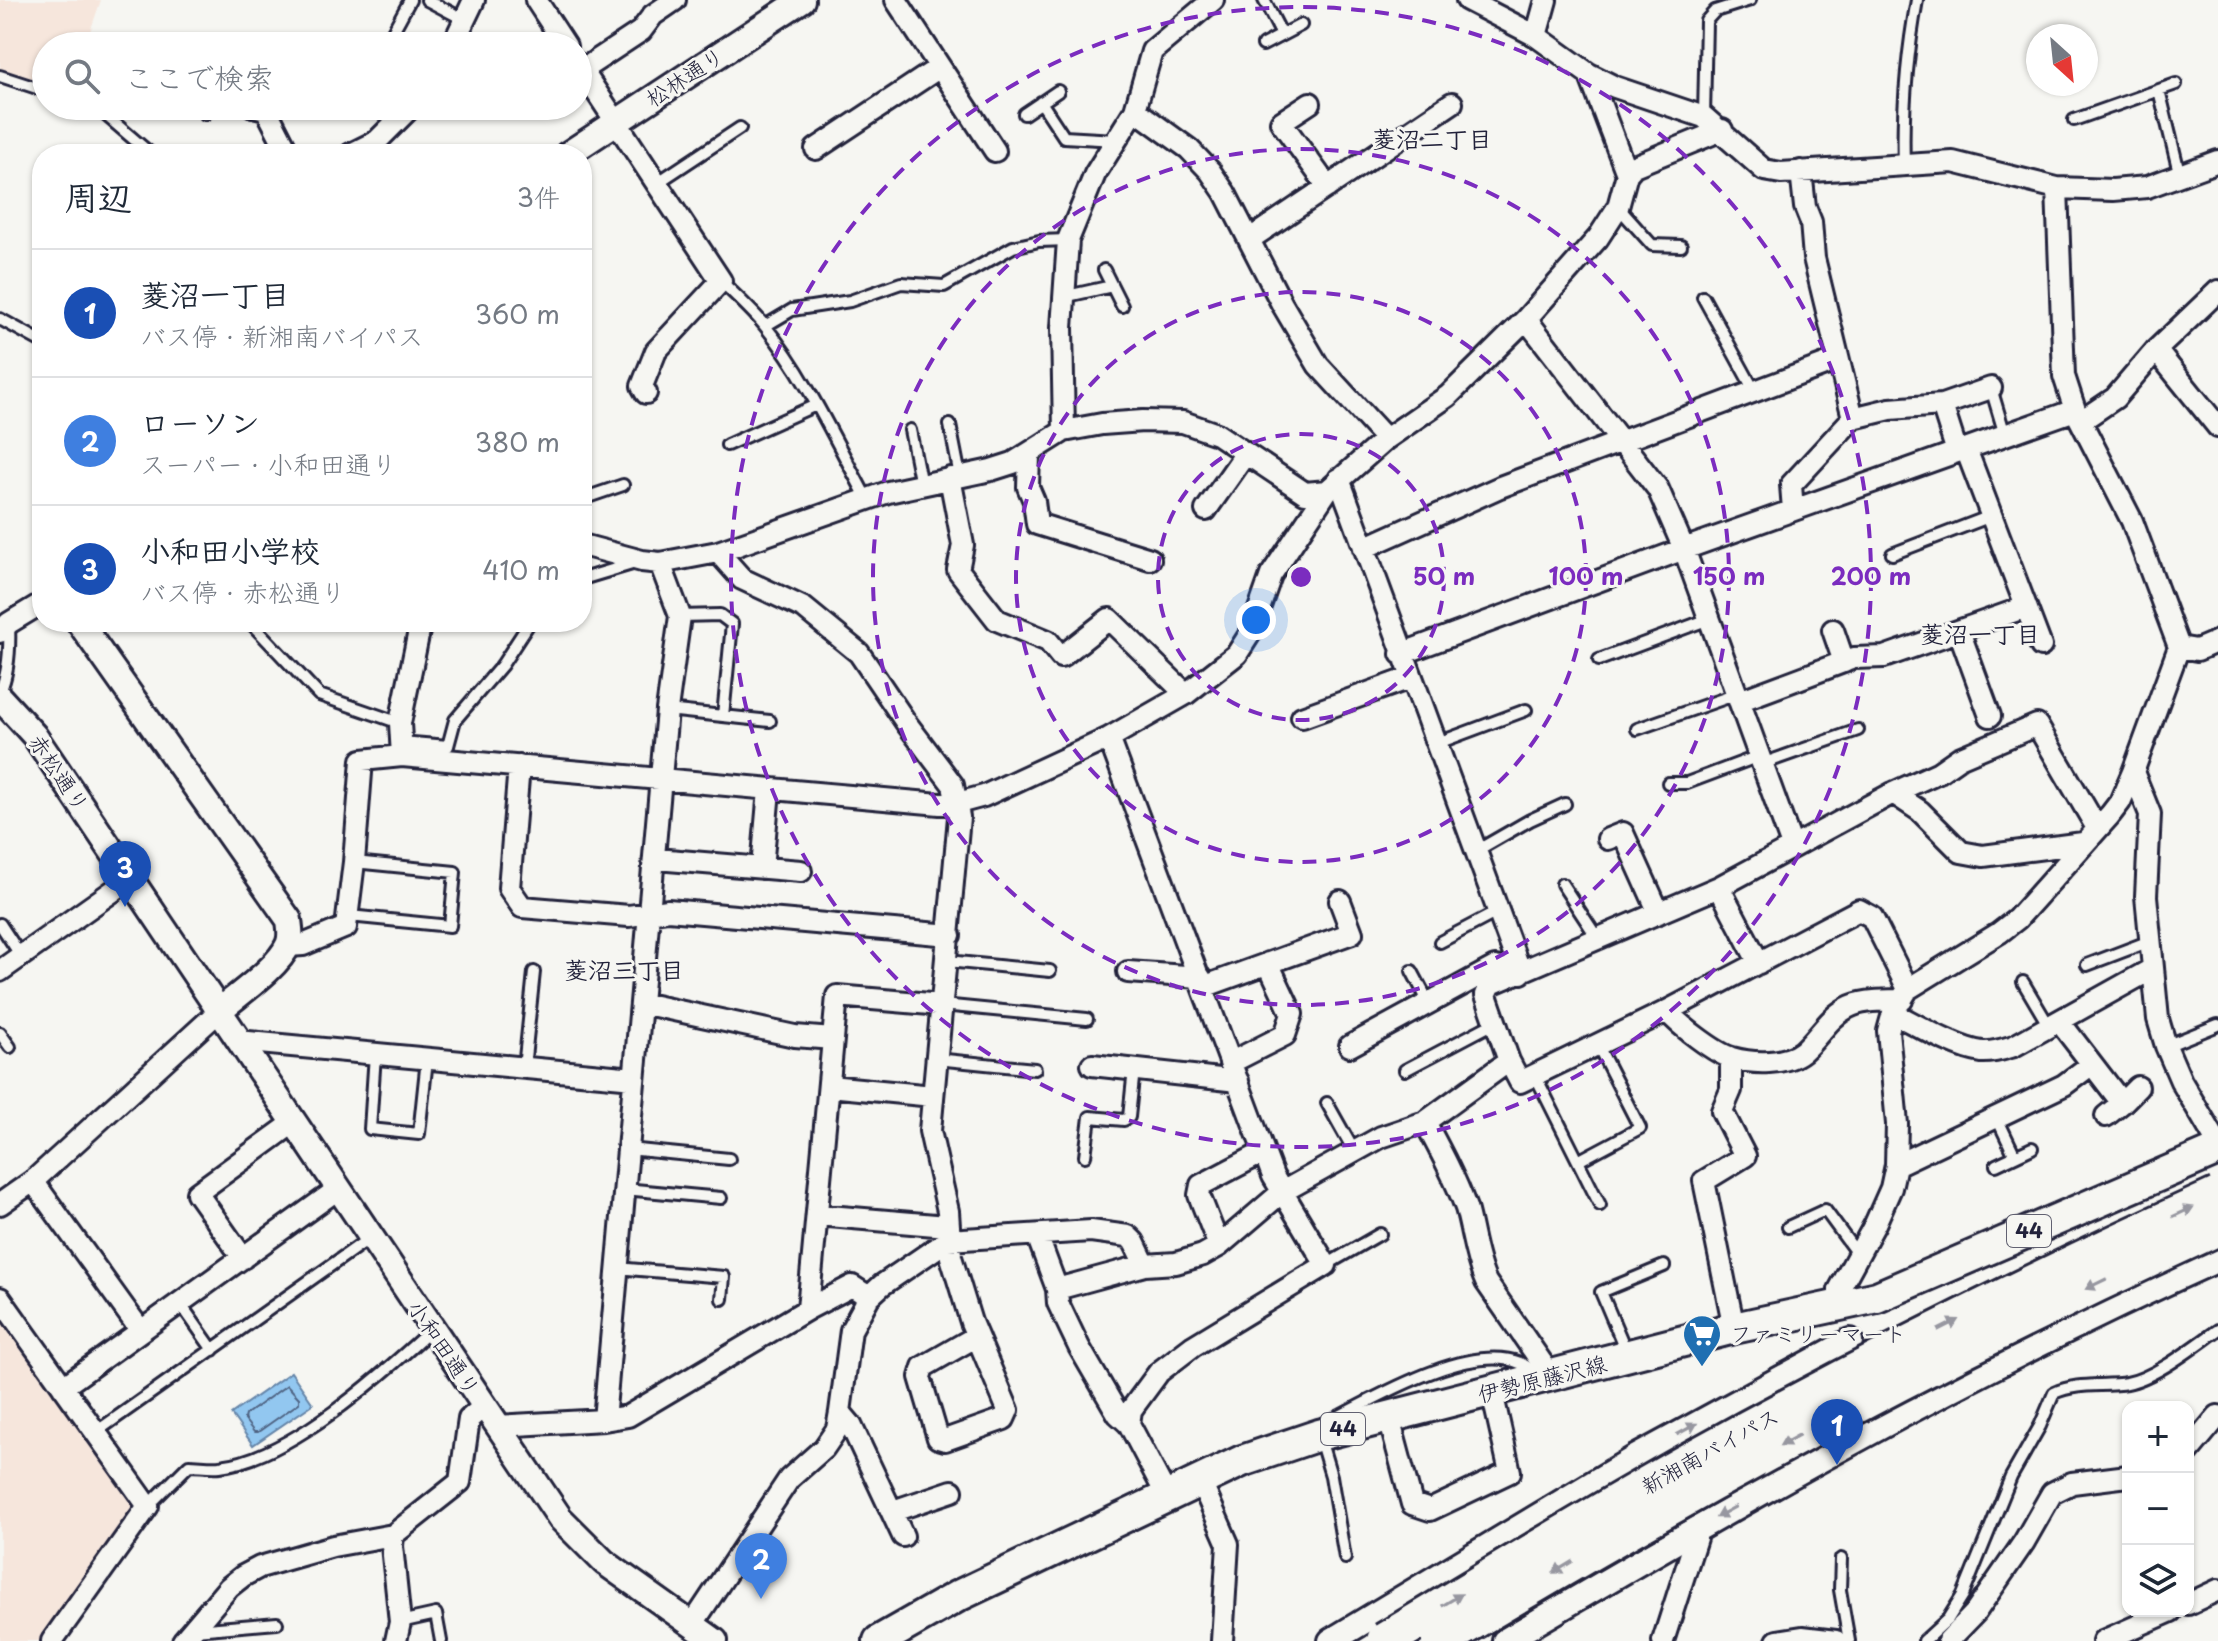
<!DOCTYPE html>
<html lang="ja">
<head>
<meta charset="utf-8">
<style>
  :root { --surface:#fff; --page:#f2f2f3; --text:#1f2937; --muted:#747a83; --line:#e0e1e3; --accent:#ea580c }
  body { margin:0; font-family:"Playpen Sans","Klee One",sans-serif; background:var(--page); color:var(--text) }
  .controls { position:absolute; right:24px; bottom:24px; display:grid; overflow:hidden; border-radius:16px; box-shadow:0 2px 6px #0004 }
  .controls button { width:72px; height:72px; display:grid; place-items:center; padding:0; border:0; border-bottom:2px solid var(--line); background:var(--surface); color:var(--text); font:40px sans-serif }
  .compass { position:absolute; left:2026px; top:24px; width:72px; height:72px; border-radius:50%; background:var(--surface); box-shadow:0 2px 6px #0004; rotate:153deg }
  .you { position:absolute; left:1256px; top:620px; width:28px; height:28px; margin:-20px; border:6px solid #fff; border-radius:50%; background:#1a73e8; box-shadow:0 0 0 12px #1a73e833 }
  .badge { display:grid; place-items:center; width:52px; height:52px; border-radius:50%; background:var(--accent); color:#fff; font-size:26px; font-weight:700 }
  .pin { position:absolute; translate:-50% -66px; filter:drop-shadow(0 2px 4px #0008) }
  .pin::after { content:''; position:absolute; top:42px; width:28px; height:24px; background:inherit; clip-path:polygon(0 0,100% 0,50% 100%) }
  .list { margin:0; padding:0; list-style:none }
  h2 { display:flex; justify-content:space-between; align-items:center; height:104px; margin:0; padding:0 32px; font-size:34px }
  h2 small { font-size:26px; font-weight:400; color:var(--muted) }
  .list li { display:grid; grid-template-columns:52px 1fr auto; gap:24px; align-items:center; box-sizing:border-box; height:128px; padding:0 32px; border-top:2px solid var(--line) }
  .list b { display:block; font-size:30px; white-space:nowrap }
  .list p { margin:0; font-size:26px; white-space:nowrap; color:var(--muted) }
  .list em { font-size:26px; font-style:normal; color:var(--muted) }
  .icon { flex:none; width:44px; height:44px; fill:none; stroke:currentColor; stroke-width:2; stroke-linecap:round; stroke-linejoin:round }
  .map { position:relative; flex:none; width:2218px; height:1641px; overflow:hidden }
  .search { position:absolute; background:var(--surface); box-shadow:0 2px 6px #0004; left:32px; top:32px; width:560px; height:88px; display:flex; align-items:center; gap:20px; box-sizing:border-box; padding:0 28px; border-radius:44px; color:var(--muted); font-size:30px }
  .panel { position:absolute; background:var(--surface); box-shadow:0 2px 6px #0004; left:32px; top:144px; width:560px; height:488px; border-radius:32px }
  .map>svg:first-child { display:block }
</style>
</head>
<body>
<div class="map">
<svg width="2218" height="1641" viewBox="0 0 2218 1641">
  <rect width="100%" height="100%" fill="#f6f6f2"/>
  <filter id="ink" filterUnits="userSpaceOnUse"><feTurbulence type="fractalNoise" baseFrequency=".0125" numOctaves="2"/><feDisplacementMap in="SourceGraphic" scale="16" xChannelSelector="R" yChannelSelector="G"/><feConvolveMatrix kernelMatrix="1 2 1 2 8 2 1 2 1" color-interpolation-filters="sRGB"/></filter>
  <g filter="url(#ink)">
    <path fill="#f6e6dc" d="M 0,0 L 101,0 L 85,46 L 46,46 L 46,88 L 0,74 Z
      M 0,1315 L 134,1504 L 131,1514 L 108,1543 L 42,1641 L 0,1641 Z"/>
    <path fill="#92c7f0" stroke="#6585a8" stroke-width="2" d="M 291,1372 L 313,1404 L 253,1445 L 231,1414 Z"/>
    <g fill="none" stroke-linecap="round" stroke-linejoin="round">
      <path stroke="#4f6483" stroke-width="2" d="M 287,1385 L 299,1398 L 299,1403 L 258,1432 L 254,1432 L 244,1419 L 245,1415 Z"/>
      <g stroke="#22223b" stroke-width="16">
        <path id="service" d="M 427,0 L 465,20
          M 1264,0 L 1282,35
          M 1263,45 L 1301,25
          M 385,46 L 410,0
          M 0,76 L 46,91
          M 2159,90 L 2180,176
          M 1041,102 L 1064,137 L 1116,140
          M 95,106 L 151,154
          M 205,114 L 207,106
          M 1024,114 L 1058,91
          M 1704,117 L 1706,21 L 1715,11 L 1750,0
          M 2074,120 L 2176,84
          M 1904,164 C 1902,109 1907,55 1917,0
          M 657,183 L 740,128
          M 1618,207 L 1652,245 L 1681,246
          M 721,281 C 736,296 752,310 765,326 C 806,376 836,442 867,499
          M 1112,286 L 1122,306
          M 1063,297 L 1112,286 L 1104,270
          M 1703,297 L 1755,392
          M 0,319 L 42,342
          M 765,326 L 792,310 L 850,301 L 901,283 L 944,286 L 1013,247 L 1039,241 L 1068,240
          M 1991,388 L 2005,435
          M 950,425 L 960,476
          M 910,430 L 921,485
          M 727,445 L 816,405
          M 582,499 L 623,485
          M 1892,554 L 1991,516
          M 582,579 L 632,564
          M 250,622 L 319,695 L 400,723
          M 1599,660 L 1709,619
          M 0,692 C 9,672 10,646 9,624
          M 667,710 L 723,716 L 732,624 L 720,615 L 680,616
          M 723,716 L 770,721
          M 1637,729 L 1737,694
          M 401,742 L 448,746 L 455,720 L 502,665 L 530,622
          M 1435,744 L 1526,710
          M 1762,764 L 1858,730
          M 1668,783 L 1687,783 L 1759,756
          M 1476,851 L 1530,820 L 1565,804
          M 1562,884 L 1598,939
          M 349,916 L 450,926 L 455,872 L 354,862
          M 0,924 L 21,956
          M 1440,942 L 1497,912
          M 947,961 L 1050,971
          M 2087,965 L 2150,941
          M 1412,971 L 1429,1003
          M 2023,982 L 2049,1026
          M 942,1005 L 1087,1019
          M 0,1033 L 10,1047
          M 2166,1046 L 2218,1025
          M 375,1054 L 370,1129 L 419,1134 L 427,1059
          M 936,1059 L 1035,1069
          M 524,1068 L 534,972
          M 1405,1070 L 1496,1022
          M 1535,1075 L 1600,1205
          M 1327,1103 L 1354,1151
          M 1997,1118 L 2015,1156
          M 628,1149 L 729,1159
          M 1085,1156 L 1090,1117 L 1124,1120 L 1129,1117 L 1134,1069
          M 1578,1161 L 1640,1128 L 1598,1046
          M 1996,1165 L 2032,1148
          M 624,1189 L 721,1198
          M 1788,1227 L 1825,1210 L 1858,1255
          M 1326,1265 L 1380,1234
          M 616,1268 L 724,1277 L 722,1299
          M 180,1303 L 213,1350
          M 1626,1351 L 1601,1292 L 1664,1266
          M 1336,1418 C 1380,1395 1470,1343 1520,1363 C 1526,1365 1531,1370 1536,1373
          M 96,1432 L 371,1237
          M 1320,1439 L 1331,1476 L 1345,1558
          M 148,1506 L 189,1465 C 199,1465 210,1467 220,1466 C 289,1459 382,1375 432,1329
          M 1841,1559 L 1840,1590 L 1849,1641
          M 400,1622 L 436,1614 L 441,1641
          M 195,1630 L 277,1623
          M 1924,1641 L 1948,1619 L 1963,1595 L 2011,1477 L 2040,1426 L 2054,1393 C 2078,1382 2102,1387 2127,1383 C 2155,1378 2195,1346 2218,1330"/>
      </g>
      <g stroke="#22223b" stroke-width="26">
        <path id="minor" d="M 536,0 L 566,46
          M 896,0 L 995,151
          M 1467,0 L 1536,36 L 1589,74 L 1615,87 L 1704,117 L 1764,170 L 1781,173 L 1953,162 L 2057,188 L 2113,190 L 2147,187 L 2218,161
          M 1536,36 L 1546,0
          M 452,46 L 474,0
          M 578,64 L 721,281 L 656,351 L 642,386 L 646,393
          M 582,70 L 641,31 L 653,15 L 675,0
          M 1589,74 L 1627,174
          M 1310,103 L 1281,122 L 1328,187
          M 253,106 L 266,109 L 289,154
          M 1135,110 L 1189,149 L 1210,171 L 1225,193 L 1282,304 L 1318,365 L 1386,439
          M 816,149 L 940,67
          M 351,154 L 377,141 L 412,106
          M 1250,239 L 1452,103
          M 1526,319 L 1658,489 L 1684,549 L 1792,846
          M 2156,350 L 2218,427
          M 1942,405 L 1957,452
          M 1853,418 L 1890,409 L 1942,405 L 1991,388
          M 2081,421 L 2115,398 L 2156,350 L 2218,291
          M 1064,431 L 1062,328 L 1068,240 L 1095,174 L 1135,110 L 1152,51 L 1213,0
          M 1966,449 L 2041,646
          M 1029,454 L 1028,487 L 1034,501 L 1037,524 L 1150,559
          M 950,478 L 963,545 L 958,570 L 997,620 L 1048,641 L 1061,657 L 1109,619 L 1186,694
          M 1339,479 L 1521,973
          M 1206,510 L 1246,453
          M 1793,510 L 1791,485 L 1853,418 L 1814,258 L 1811,222 L 1805,207 L 1801,171
          M 582,545 L 642,561 L 660,563 L 718,552 L 888,492 L 991,470 L 1013,463 L 1064,431 L 1102,424 L 1143,421 L 1183,422 L 1217,434 L 1305,493 L 1327,491
          M 1364,548 L 1500,487 L 1838,360
          M 718,552 L 742,579 L 804,608 L 859,653 L 907,724 L 953,785 L 959,817 L 930,1131 L 948,1211 L 951,1257 L 971,1322 L 1008,1410 L 1004,1419 L 945,1440 L 938,1438 L 920,1377 L 923,1367 L 977,1336
          M 1833,630 L 1844,662
          M 1959,631 L 1990,716
          M 0,632 L 9,623 L 42,603
          M 2179,647 L 2197,650 L 2218,641
          M 1401,654 L 1684,549 L 2075,410
          M 1739,701 L 1854,658 L 1884,657 L 2026,607
          M 1302,717 L 1410,678
          M 1109,738 L 1273,1176 L 1326,1265 L 1193,1346 L 1159,1372 L 1131,1410 L 1129,1424
          M 402,756 L 400,723 L 419,631 L 417,622
          M 519,766 L 509,888 L 522,907 L 629,916 L 668,910 L 950,935
          M 2133,772 L 2150,814 L 2146,896 L 2158,1019 L 2166,1046 L 2181,1081 L 2218,1144
          M 1893,793 L 1939,772 L 1959,758 L 2037,725 L 2097,828
          M 1608,839 L 1623,833 L 1659,913
          M 656,859 L 801,871
          M 762,868 L 769,790
          M 1719,887 L 1759,963
          M 288,946 L 303,945 L 346,927 L 354,862 L 362,760 L 402,756 L 940,804 L 958,803 L 984,796 L 1109,738 L 1186,694 L 1237,654 L 1251,632 L 1271,575 L 1327,491 L 1386,439 L 1448,396 L 1526,319 L 1598,238 L 1618,207 L 1627,174 L 1634,166 L 1722,130
          M 0,971 L 130,879
          M 1128,972 L 1200,977
          M 1203,987 L 1352,933 L 1340,901
          M 1908,989 L 1872,917 L 1859,910 L 1667,1011 L 1520,1082 L 1509,1061 L 1486,995 L 1491,984 L 1719,887 L 1893,793 L 1920,811 L 1961,852 L 1983,856 L 2083,843
          M 641,1003 L 795,1036 L 833,1039
          M 1667,1011 C 1679,1025 1715,1053 1732,1058 C 1753,1064 1786,1065 1803,1051 C 1819,1037 1828,1018 1847,1008 C 1863,999 1885,1001 1902,1000
          M 1893,1013 C 1917,1025 1957,1049 1982,1052 C 1993,1053 2004,1049 2014,1046 L 2152,969
          M 2059,1021 L 2122,1103 L 2106,1116
          M 238,1041 L 634,1078
          M 1350,1046 L 1495,967 L 1521,973
          M 1731,1058 L 1731,1090 L 1722,1111 L 1745,1156 L 1704,1181 L 1734,1328
          M 1230,1063 L 1285,1035 L 1292,1014 L 1268,963
          M 1092,1065 L 1238,1081
          M 829,1086 L 933,1096
          M 2122,1103 L 2138,1087
          M 1425,1122 L 1509,1061
          M 1896,1165 L 2064,1085 L 2092,1064
          M 33,1181 L 141,1331
          M 0,1204 L 33,1181 L 218,1012
          M 817,1215 L 947,1226
          M 1037,1235 L 1057,1289 L 1058,1303 L 1079,1347 L 1118,1414 L 1129,1424 L 1167,1496
          M 1219,1246 L 1199,1195 L 1201,1185 L 1264,1152
          M 243,1258 L 197,1193 L 293,1123
          M 1057,1289 L 1145,1265
          M 869,1297 L 851,1330 L 840,1412 L 851,1425 L 903,1536
          M 0,1298 L 148,1506 L 52,1641
          M 1839,1305 L 1839,1290 L 1875,1224 L 1891,1188 L 1896,1165 L 1897,1124 L 1888,1031 L 1893,1013 L 1908,989 L 1999,933 L 2017,919 L 2110,815 L 2120,802 L 2133,772 L 2179,647 L 2132,521 L 2075,410 L 2064,376 L 2057,188
          M 808,1309 L 837,996 L 942,1005
          M 63,1387 L 338,1189
          M 1389,1418 L 1412,1504 L 1430,1510 L 1510,1472 L 1492,1392
          M 604,1420 L 667,710 L 680,616 L 660,563
          M 497,1426 L 604,1420 L 628,1416 L 808,1309 L 852,1286 L 869,1297 L 882,1285 L 948,1240 L 1091,1231 L 1128,1236 L 1134,1242 L 1145,1265 L 1176,1263 L 1203,1255 L 1219,1246 L 1282,1192 L 1381,1137 L 1425,1122 C 1440,1150 1455,1178 1466,1208 C 1473,1233 1475,1258 1486,1282 L 1551,1376
          M 2188,1452 L 2218,1416
          M 1200,1480 L 1228,1544 L 1222,1641
          M 893,1511 L 952,1491
          M 393,1535 L 392,1546 L 400,1622 L 396,1641
          M 2188,1604 L 2218,1590
          M 692,1625 L 789,1479 L 824,1448 L 837,1429 L 840,1412
          M 183,1641 L 229,1587 L 243,1576 L 260,1567 L 333,1546 L 393,1535 L 460,1482 L 469,1419 L 484,1406
          M 1663,1641 L 1696,1538 L 1696,1528
          M 1777,1641 L 1802,1637 L 1836,1641
          M 1948,1641 L 1975,1613 L 2024,1542 L 2052,1493 L 2072,1483 L 2128,1476
          M 2103,1641 L 2171,1611"/>
      </g>
      <g stroke="#22223b" stroke-width="30">
        <path id="tertiary" d="M 568,154 L 802,0
          M 79,622 L 289,920 C 290,929 292,937 288,945 C 278,968 237,995 218,1012
          M 0,698 L 34,735 L 560,1518 L 604,1562 L 715,1641
          M 1331,1641 L 1635,1458 L 1850,1341
          M 1505,1641 C 1737,1504 1972,1369 2218,1259"/>
      </g>
      <g stroke="#22223b" stroke-width="36">
        <path id="primary" d="M 879,1641 L 958,1596 L 1242,1461 L 1319,1435 L 1734,1328 L 1877,1297 L 2218,1150"/>
      </g>
      <use href="#service" stroke="#f6f6f2" stroke-width="10"/>
      <use href="#minor" stroke="#f6f6f2" stroke-width="20"/>
      <use href="#tertiary" stroke="#f6f6f2" stroke-width="24"/>
      <use href="#primary" stroke="#f6f6f2" stroke-width="30"/>
      <g stroke="#22223b" stroke-width="42" stroke-linecap="butt">
        <path id="motorway-bridge" d="M 1385,1641 C 1489,1578 1592,1515 1698,1456 C 1868,1362 2042,1276 2218,1196
          M 1440,1641 C 1691,1489 1950,1349 2218,1227"/>
      </g>
      <use href="#motorway-bridge" stroke="#f6f6f2" stroke-width="36"/>
    </g>
    <defs><path id="oneway-solid" d="M-6-.8H1V-3.2L6.5 0L1 3.2V.8H-6Z" transform="scale(2)"/></defs>
    <g fill="#9797a0">
      <use href="#oneway-solid" transform="translate(2183 1212) rotate(-25)"/>
      <use href="#oneway-solid" transform="translate(2096 1284) rotate(154)"/>
      <use href="#oneway-solid" transform="translate(1948 1325) rotate(-27)"/>
      <use href="#oneway-solid" transform="translate(1687 1429) rotate(-29)"/>
      <use href="#oneway-solid" transform="translate(1790 1440) rotate(151)"/>
      <use href="#oneway-solid" transform="translate(1726 1512) rotate(151)"/>
      <use href="#oneway-solid" transform="translate(1563 1567) rotate(149)"/>
      <use href="#oneway-solid" transform="translate(1452 1600) rotate(-31)"/>
    </g>
  </g>
  <g fill="none" stroke="#7b2cbf" stroke-width="4" stroke-dasharray="14 10">
    <circle cx="1301" cy="577" r="143"/>
    <circle cx="1301" cy="577" r="285"/>
    <circle cx="1301" cy="577" r="428"/>
    <circle cx="1301" cy="577" r="570"/>
  </g>
  <defs>
    <g id="supermarket-pin" transform="scale(2)"><path d="M0 17L-7.5 6A9.5 9.5 0 1 1 7.5 6Z" fill="#1f6fb2" stroke="#f6f6f2"/><path d="M-6-5.5h2.5l.6 2H6L4.5 2H-2.5L-4.4-4H-6ZM-1.5 3.2a1.3 1.3 0 1 0 .1 0ZM3 3.2a1.3 1.3 0 1 0 .1 0Z" fill="#fff"/></g>
  </defs>
  <g fill-rule="evenodd">
    <use href="#supermarket-pin" x="1702" y="1334"/>
  </g>
  <g text-anchor="middle" stroke-width="6" stroke-linejoin="round" paint-order="stroke">
    <g fill="#f6f6f2" stroke="#626272" stroke-width="2">
      <rect x="2007" y="1215" width="44" height="32" rx="6"/>
      <rect x="1321" y="1413" width="44" height="32" rx="6"/>
    </g>
    <g font-size="20" font-weight="bold" fill="#22223b">
      <text x="2029" y="1238">44</text>
      <text x="1343" y="1436">44</text>
    </g>
    <g font-size="22" fill="#22223b" stroke="#f6f6f2">
      <text transform="translate(685 77) rotate(-33)" y="8">松林通り</text>
      <text transform="translate(59 773) rotate(56)" y="8">赤松通り</text>
      <text transform="translate(444 1348) rotate(56)" y="8">小和田通り</text>
      <text transform="translate(1542 1379) rotate(-14)" y="8">伊勢原藤沢線</text>
      <text transform="translate(1710 1451) rotate(-29)" y="8">新湘南バイパス</text>
    </g>
    <g font-size="22" fill="#22223b" stroke="#f6f6f2" text-anchor="start">
      <text x="1730" y="1342">ファミリーマート</text>
    </g>
    <g font-size="24" font-weight="bold" fill="#22223b" stroke="#f6f6f2">
      <text x="1432" y="148">菱沼二丁目</text>
      <text x="1980" y="643">菱沼一丁目</text>
      <text x="624" y="979">菱沼三丁目</text>
    </g>
  </g>
  <circle cx="1301" cy="577" r="12" fill="#7b2cbf" stroke="#f6f6f2" stroke-width="4"/>
  <g font-size="24" text-anchor="middle" font-weight="bold" fill="#7b2cbf" stroke="#f6f6f2" stroke-width="6" stroke-linejoin="round" paint-order="stroke">
    <text x="1444" y="585">50 m</text>
    <text x="1586" y="585">100 m</text>
    <text x="1729" y="585">150 m</text>
    <text x="1871" y="585">200 m</text>
  </g>
</svg>
<div class="controls">
<button>+</button>
<button>−</button>
<button><svg class="icon" aria-label="layers" viewBox="0 0 24 24"><path d="M12 4l9 5-9 5-9-5zM3 14l9 5 9-5"/></svg></button>
</div>
<svg class="compass" viewBox="-18 -18 36 36"><path d="M0-13l5 13h-10z" fill="#e53935"/><path d="M0 13l5-13h-10z" fill="#747a83"/></svg>
<div class="you"></div>
<div class="pin badge" style="left:1837px;top:1465px;background:#1a4fb4">1</div>
<div class="pin badge" style="left:761px;top:1599px;background:#3f7fe0">2</div>
<div class="pin badge" style="left:125px;top:907px;background:#1a4fb4">3</div>
<div class="search"><svg class="icon" aria-label="search" viewBox="0 0 24 24"><circle cx="10" cy="10" r="6"/><path d="M15 15l6 6"/></svg>ここで検索</div>
<section class="panel">
<h2>周辺<small>3件</small></h2>
<ul class="list">
<li><span class="badge" style="background:#1a4fb4">1</span><div><b>菱沼一丁目</b><p>バス停 · 新湘南バイパス</p></div><em>360 m</em></li>
<li><span class="badge" style="background:#3f7fe0">2</span><div><b>ローソン</b><p>スーパー · 小和田通り</p></div><em>380 m</em></li>
<li><span class="badge" style="background:#1a4fb4">3</span><div><b>小和田小学校</b><p>バス停 · 赤松通り</p></div><em>410 m</em></li>
</ul>
</section>
</div>
</body>
</html>
